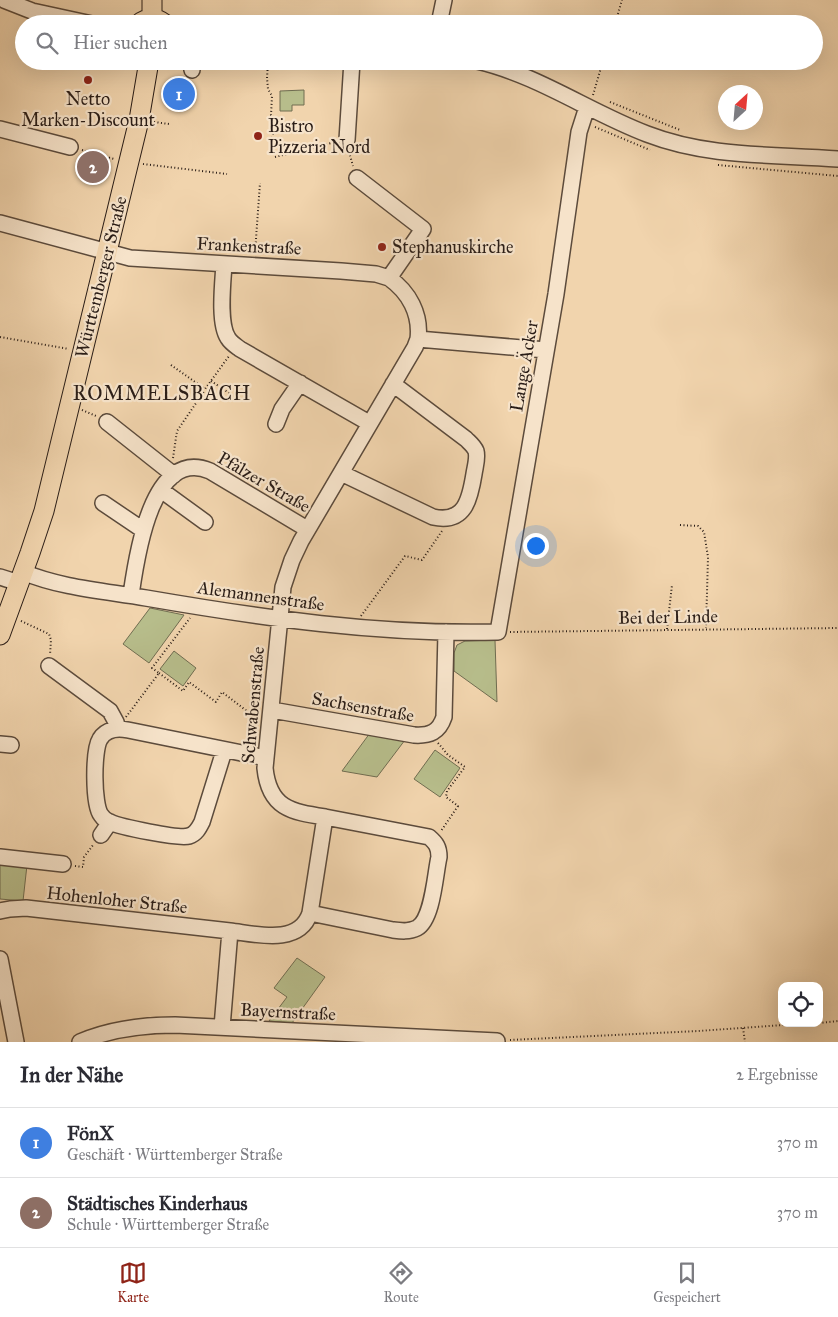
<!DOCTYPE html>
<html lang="de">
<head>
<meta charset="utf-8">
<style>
  :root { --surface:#fff; --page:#f7f7f7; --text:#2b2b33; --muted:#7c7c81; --line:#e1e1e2; --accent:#8f2418 }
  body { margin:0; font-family:"IM FELL Great Primer",serif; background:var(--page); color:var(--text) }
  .controls { position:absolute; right:15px; bottom:15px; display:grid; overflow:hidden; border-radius:10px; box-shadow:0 5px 20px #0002 }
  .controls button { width:45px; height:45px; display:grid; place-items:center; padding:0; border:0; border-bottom:1px solid var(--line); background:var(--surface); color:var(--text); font:25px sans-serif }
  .compass { position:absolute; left:718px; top:85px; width:45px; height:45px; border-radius:50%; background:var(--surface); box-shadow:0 5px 20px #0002; rotate:26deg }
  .you { position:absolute; left:535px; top:545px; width:18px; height:18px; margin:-12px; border:4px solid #fff; border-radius:50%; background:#1a73e8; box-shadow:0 0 0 8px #1a73e833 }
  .badge { display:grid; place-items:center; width:32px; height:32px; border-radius:50%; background:var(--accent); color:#fff; font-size:16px; font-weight:700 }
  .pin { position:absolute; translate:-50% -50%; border:2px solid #fff; box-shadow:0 1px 5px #0006 }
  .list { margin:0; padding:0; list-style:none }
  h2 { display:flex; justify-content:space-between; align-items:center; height:65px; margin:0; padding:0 20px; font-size:21px }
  h2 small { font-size:16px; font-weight:400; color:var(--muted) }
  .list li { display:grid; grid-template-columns:32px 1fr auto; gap:15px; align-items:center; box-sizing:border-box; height:70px; padding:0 20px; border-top:1px solid var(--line) }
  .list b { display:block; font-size:19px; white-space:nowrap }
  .list p { margin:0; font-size:16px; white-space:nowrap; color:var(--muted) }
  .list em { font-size:16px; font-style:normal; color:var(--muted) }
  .icon { flex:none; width:28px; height:28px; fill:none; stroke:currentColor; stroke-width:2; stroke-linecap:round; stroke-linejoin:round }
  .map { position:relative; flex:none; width:838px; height:1042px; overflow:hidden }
  .search { position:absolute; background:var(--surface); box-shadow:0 5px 20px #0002; left:15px; right:15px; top:15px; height:55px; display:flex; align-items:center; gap:12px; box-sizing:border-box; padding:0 18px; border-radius:28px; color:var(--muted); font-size:19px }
  .sheet { height:205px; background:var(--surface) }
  nav { display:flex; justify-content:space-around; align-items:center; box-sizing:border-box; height:70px; border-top:1px solid var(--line); background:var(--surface); font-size:14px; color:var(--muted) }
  nav a { display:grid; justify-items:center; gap:2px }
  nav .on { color:var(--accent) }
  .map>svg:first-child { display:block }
</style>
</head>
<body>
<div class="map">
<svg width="838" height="1042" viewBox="0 0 838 1042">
  <rect width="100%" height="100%" fill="#f1d4ad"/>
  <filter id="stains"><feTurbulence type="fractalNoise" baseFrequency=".004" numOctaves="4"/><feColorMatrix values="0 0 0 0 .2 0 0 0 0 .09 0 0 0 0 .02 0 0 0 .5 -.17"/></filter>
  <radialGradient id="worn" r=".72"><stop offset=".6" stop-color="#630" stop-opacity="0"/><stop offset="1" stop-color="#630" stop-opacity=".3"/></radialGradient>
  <path fill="#b7bd8b" stroke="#706d51" d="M 304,90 L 304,105 L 292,105 L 292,111 L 280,111 L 280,91 Z
    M 150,608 L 184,615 L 149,663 L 123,644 Z
    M 495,640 L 497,702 L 454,671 L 454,653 L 457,645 L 465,641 Z
    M 174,651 L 196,668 L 183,686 L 160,669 Z
    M 370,733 L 405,740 L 377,777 L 342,771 Z
    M 435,750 L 460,768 L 440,797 L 414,779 Z
    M 0,861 L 27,865 L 23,901 L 0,899 Z
    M 297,958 L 325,977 L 292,1023 L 269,1021 L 287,997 L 274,988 Z"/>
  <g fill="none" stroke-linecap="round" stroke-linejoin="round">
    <g stroke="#5c4b3c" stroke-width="18">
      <path id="minor" d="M 4,0 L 32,11 L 92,24
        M 439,24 L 444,0
        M 191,61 L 192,70
        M 477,61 C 538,75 589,112 647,134 C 709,158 773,154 838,159
        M 0,129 L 70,147
        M 347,140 L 352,61
        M 357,178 L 423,229 L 389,278 C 409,292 421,314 418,339 L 546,350
        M 0,223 L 130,258 L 341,271 L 376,274 L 389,278
        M 224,264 C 223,282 218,323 228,338 C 231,343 236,346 240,349 L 369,423
        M 107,422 L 174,475
        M 276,424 L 282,409 L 300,383
        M 341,473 L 433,517 C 465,524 470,499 474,474 C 475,467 478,458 476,451 C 474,446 470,443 466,439 L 393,384
        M 161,490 L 205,522
        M 103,503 L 143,530
        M 23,572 C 61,588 105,591 146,598 C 262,618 379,635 498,632 L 556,294 L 579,132 L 587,107
        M 0,577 L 19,583
        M 131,595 C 136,560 151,446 210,471 L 307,529
        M 49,666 L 110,711 L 116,722 L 118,729
        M 272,710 L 414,735 C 430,736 439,732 444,717 L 446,632
        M 0,744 L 11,745
        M 224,751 L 202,822 C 199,828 196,834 189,836 C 179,839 120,827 110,822 C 106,821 103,818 101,815 C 93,805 93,750 100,739 C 106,729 118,728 128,730 L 266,758
        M 101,835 L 110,822
        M 0,857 L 63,864
        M 0,911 L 10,909 L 26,908 L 230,931
        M 310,913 L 393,930 C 401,931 409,932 417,928 C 433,919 435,874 439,857 C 439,847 436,843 429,837 L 325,817
        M 0,959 L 16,1042
        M 222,1027 L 230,931 C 256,934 299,946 310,913 L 325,817 C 291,812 269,808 265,768 L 283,587 L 292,560 L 301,541 L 415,347 L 418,339
        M 80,1042 C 110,1029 143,1025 175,1025 L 497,1041"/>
    </g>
    <g stroke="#2a1d17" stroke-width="21">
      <path id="major" d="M 152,0 L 152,19
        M 139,24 C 147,17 156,17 165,24
        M 0,635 L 30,553 L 44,511 L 139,120 L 149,61"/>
    </g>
    <path stroke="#2a1d17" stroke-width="2" stroke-dasharray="1 2.5" stroke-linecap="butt" d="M 178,23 L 185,24
      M 121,24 L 122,16 L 128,16
      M 615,24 L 622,0
      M 268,63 L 267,78 L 268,89 L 272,96 L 271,115 L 274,117 L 274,130 L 270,147
      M 593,95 L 603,61
      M 610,102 L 680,130
      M 154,122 L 169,124
      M 595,127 L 650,150
      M 82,150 L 114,159
      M 349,152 L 353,166
      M 275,157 L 335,142
      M 143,164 L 227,174
      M 718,165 L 838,176
      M 255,253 L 260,183
      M 0,337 L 69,349
      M 171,365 L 205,389 L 229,356
      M 211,381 L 229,393
      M 82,410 L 96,416
      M 173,458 L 177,431 L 205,390
      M 680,525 L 698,526 L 704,532 L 708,557 L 706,628
      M 361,616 L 405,556 L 422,560 L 442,531
      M 21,621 L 49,634 L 51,640 L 50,655
      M 667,629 L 672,585
      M 510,632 L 838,628
      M 159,673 L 183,691 L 189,682 L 216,702 L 222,692 L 256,718
      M 126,717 L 159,673 L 152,668 L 190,618
      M 438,743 L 448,755 L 465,767 L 447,791 L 446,797 L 458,806 L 441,831
      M 75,866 L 83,867 L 84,857 L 93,845
      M 819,1023 L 838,1021
      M 743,1028 L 745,1042
      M 510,1040 L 698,1031 L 810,1023"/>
    <use href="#minor" stroke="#f6e3ca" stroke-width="15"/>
    <use href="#major" stroke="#f1d4ad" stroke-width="19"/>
  </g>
  <g fill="#8f2418" stroke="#f6e3ca" stroke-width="2">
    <circle cx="88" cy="80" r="5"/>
    <circle cx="258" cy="136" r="5"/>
    <circle cx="382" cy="247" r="5"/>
  </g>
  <g text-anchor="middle" stroke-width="4.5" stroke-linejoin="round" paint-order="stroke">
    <g font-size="18" fill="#2a1d17" stroke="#f6e3ca" text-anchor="start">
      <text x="88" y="105" text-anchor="middle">Netto<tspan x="88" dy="21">Marken-Discount</tspan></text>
      <text x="268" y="132">Bistro<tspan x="268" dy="21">Pizzeria Nord</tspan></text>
      <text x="392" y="253">Stephanuskirche</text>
    </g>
    <g font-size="18" fill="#2a1d17" stroke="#f6e3ca">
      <text transform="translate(249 246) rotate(3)" y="6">Frankenstraße</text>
      <text transform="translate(101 277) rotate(-76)" y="6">Württemberger Straße</text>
      <text transform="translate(524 366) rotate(-80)" y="6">Lange Äcker</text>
      <text transform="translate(264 482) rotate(30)" y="6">Pfälzer Straße</text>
      <text transform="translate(261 596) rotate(8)" y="6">Alemannenstraße</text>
      <text transform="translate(668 617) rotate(-1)" y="6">Bei der Linde</text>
      <text transform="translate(253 705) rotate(-85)" y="6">Schwabenstraße</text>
      <text transform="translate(363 707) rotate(10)" y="6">Sachsenstraße</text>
      <text transform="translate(117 900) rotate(6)" y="6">Hohenloher Straße</text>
      <text transform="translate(288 1012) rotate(3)" y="6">Bayernstraße</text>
    </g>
    <g font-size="20" letter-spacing="1" fill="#2a1d17" stroke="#f6e3ca">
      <text x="162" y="400">ROMMELSBACH</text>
    </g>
  </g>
  <rect width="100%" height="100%" filter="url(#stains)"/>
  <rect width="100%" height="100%" fill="url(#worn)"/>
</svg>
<div class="controls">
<button><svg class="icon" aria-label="locate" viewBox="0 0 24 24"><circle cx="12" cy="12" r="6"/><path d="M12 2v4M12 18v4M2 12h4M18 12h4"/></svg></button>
</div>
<svg class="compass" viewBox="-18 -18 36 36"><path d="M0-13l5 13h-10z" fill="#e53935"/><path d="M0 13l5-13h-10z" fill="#7c7c81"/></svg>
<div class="you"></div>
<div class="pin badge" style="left:179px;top:94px;background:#3f7fe0">1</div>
<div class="pin badge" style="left:93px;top:167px;background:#8d6e63">2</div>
<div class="search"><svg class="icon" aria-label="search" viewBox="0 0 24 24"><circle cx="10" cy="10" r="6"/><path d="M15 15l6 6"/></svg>Hier suchen</div>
</div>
<section class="sheet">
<h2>In der Nähe<small>2 Ergebnisse</small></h2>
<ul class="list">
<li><span class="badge" style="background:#3f7fe0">1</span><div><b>FönX</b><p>Geschäft · Württemberger Straße</p></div><em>370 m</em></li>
<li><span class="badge" style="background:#8d6e63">2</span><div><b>Städtisches Kinderhaus</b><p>Schule · Württemberger Straße</p></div><em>370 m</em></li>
</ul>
</section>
<nav>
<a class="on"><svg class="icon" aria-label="map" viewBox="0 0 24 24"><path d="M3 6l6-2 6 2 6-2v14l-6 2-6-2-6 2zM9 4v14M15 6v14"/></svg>Karte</a>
<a><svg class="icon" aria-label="directions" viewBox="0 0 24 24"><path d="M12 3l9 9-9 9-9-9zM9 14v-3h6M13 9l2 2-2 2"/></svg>Route</a>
<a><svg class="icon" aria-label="saved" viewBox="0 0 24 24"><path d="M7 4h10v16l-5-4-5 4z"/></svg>Gespeichert</a>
</nav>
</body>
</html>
